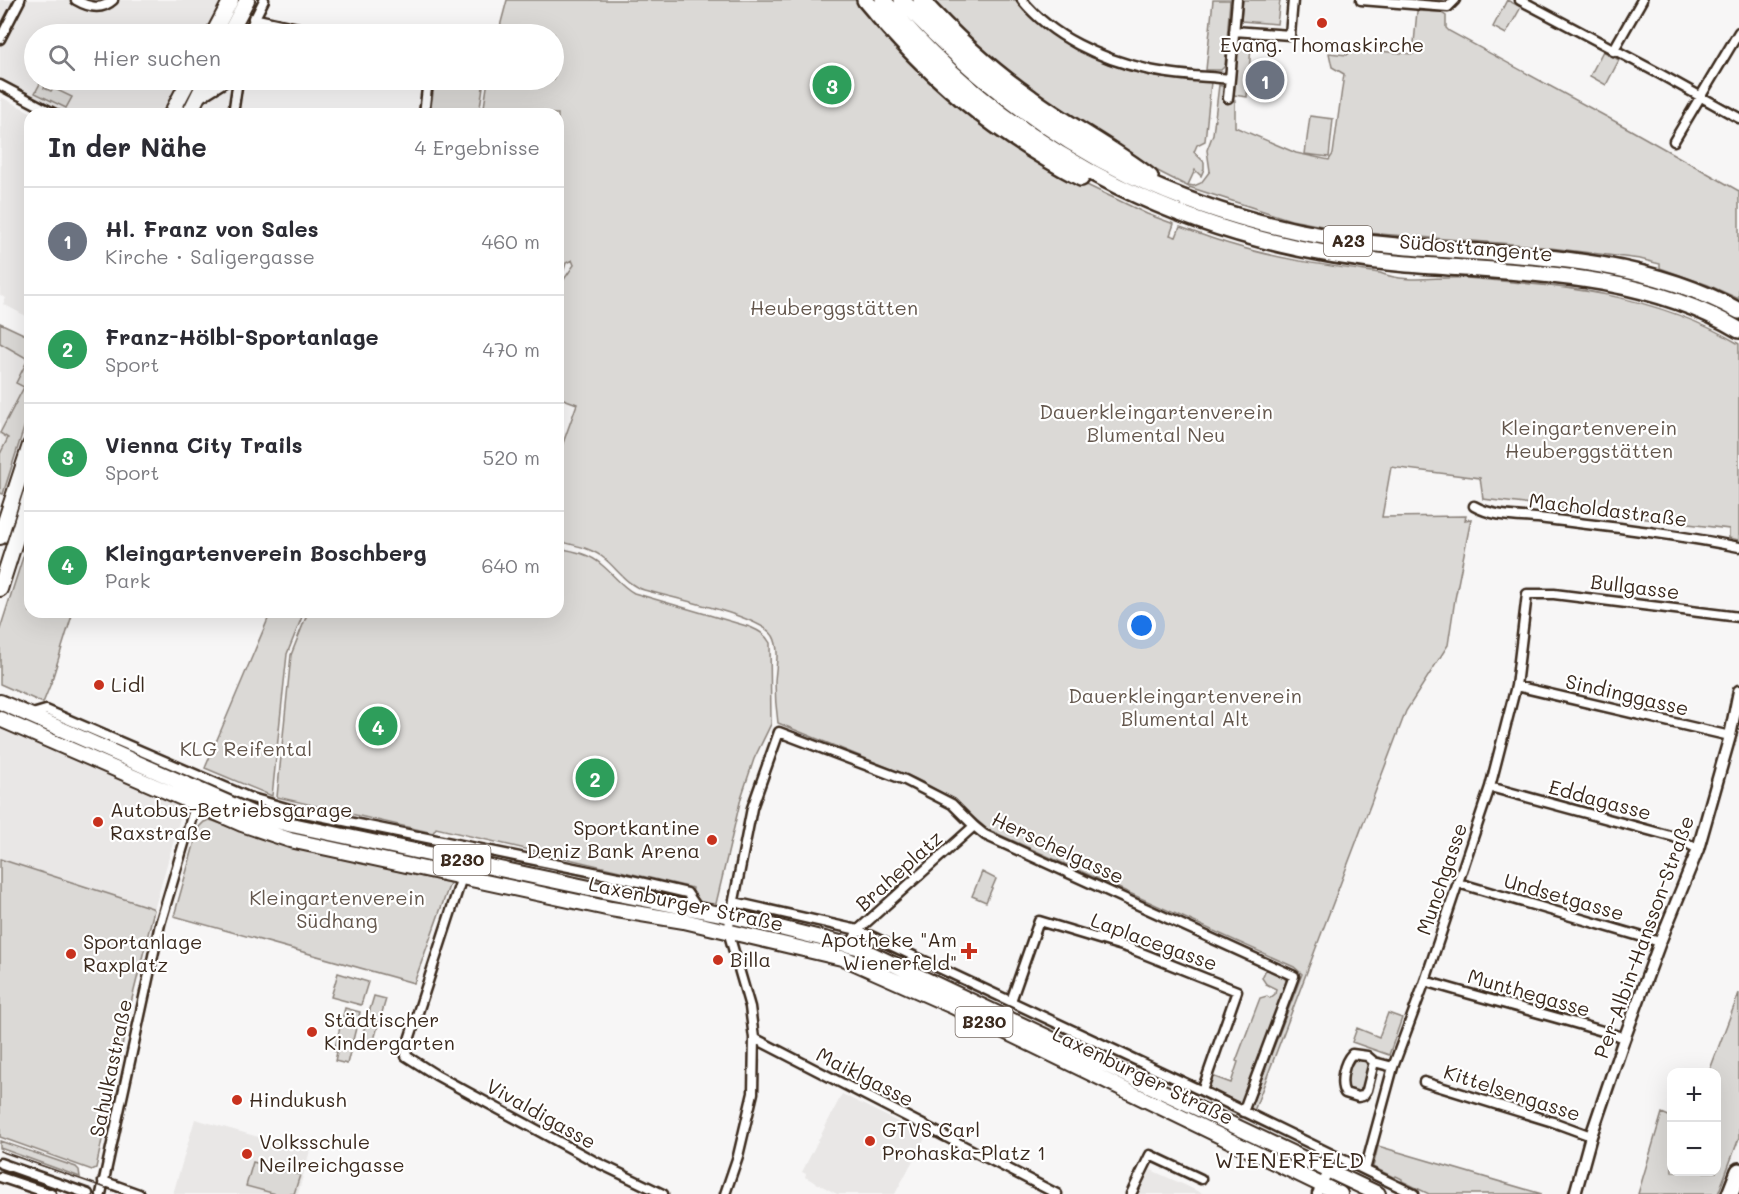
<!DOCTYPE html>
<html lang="de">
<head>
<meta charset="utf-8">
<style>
  :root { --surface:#fff; --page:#f7f7f7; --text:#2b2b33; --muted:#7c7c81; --line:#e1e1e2; --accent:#1a73e8 }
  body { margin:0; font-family:Mali,sans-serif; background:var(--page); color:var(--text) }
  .controls { position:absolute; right:18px; bottom:18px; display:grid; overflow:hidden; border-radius:12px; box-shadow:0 6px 24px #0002 }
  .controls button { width:54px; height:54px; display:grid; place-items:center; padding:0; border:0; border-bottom:2px solid var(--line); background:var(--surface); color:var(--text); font:30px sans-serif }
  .you { position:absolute; left:1142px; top:626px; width:21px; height:21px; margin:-15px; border:4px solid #fff; border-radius:50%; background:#1a73e8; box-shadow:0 0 0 9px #1a73e833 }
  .badge { display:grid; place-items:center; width:39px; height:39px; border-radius:50%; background:var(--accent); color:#fff; font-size:20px; font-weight:700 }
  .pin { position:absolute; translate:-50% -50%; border:3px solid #fff; box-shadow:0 2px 6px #0006 }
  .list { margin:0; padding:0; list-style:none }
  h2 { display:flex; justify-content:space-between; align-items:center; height:78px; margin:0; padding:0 24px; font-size:26px }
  h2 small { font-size:20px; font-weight:400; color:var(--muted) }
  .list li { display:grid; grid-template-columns:39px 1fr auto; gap:18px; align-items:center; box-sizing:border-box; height:108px; padding:0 24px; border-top:2px solid var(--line) }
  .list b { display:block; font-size:22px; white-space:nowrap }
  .list p { margin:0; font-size:20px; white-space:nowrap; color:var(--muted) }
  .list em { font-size:20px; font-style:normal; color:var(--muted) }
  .icon { flex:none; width:33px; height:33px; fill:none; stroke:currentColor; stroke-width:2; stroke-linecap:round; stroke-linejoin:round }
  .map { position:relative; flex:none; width:1739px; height:1194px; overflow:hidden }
  .search { position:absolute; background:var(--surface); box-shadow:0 6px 24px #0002; left:24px; top:24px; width:540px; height:66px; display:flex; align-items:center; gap:15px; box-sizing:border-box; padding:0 21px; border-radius:33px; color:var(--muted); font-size:22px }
  .panel { position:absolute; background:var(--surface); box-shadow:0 6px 24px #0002; left:24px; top:108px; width:540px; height:510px; border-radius:18px }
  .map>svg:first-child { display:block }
</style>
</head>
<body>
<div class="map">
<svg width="1739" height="1194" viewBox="0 0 1739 1194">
  <rect width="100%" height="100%" fill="#f7f6f6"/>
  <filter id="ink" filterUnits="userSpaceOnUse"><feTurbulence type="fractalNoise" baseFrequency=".0167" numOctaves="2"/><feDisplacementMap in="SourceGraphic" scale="12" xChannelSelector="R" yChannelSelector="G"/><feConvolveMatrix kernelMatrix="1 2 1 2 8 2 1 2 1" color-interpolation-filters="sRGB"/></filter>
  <g filter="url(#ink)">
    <path fill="#e9e7e6" d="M 0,0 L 222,0 L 203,34 L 34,34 L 34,80 L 180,80 L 161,114 L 55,114 L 0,85 Z
      M 1,97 L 34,114 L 30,114 L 30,318 L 3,304 L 6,298 L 0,295 Z
      M 0,338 L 30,353 L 30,409 L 3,494 L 0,493 Z
      M 0,729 L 183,808 L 154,910 L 152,908 L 0,859 Z
      M 842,1094 L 926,1136 L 895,1194 L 837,1194 L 805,1177 L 806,1174 L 802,1172 Z
      M 195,1119 L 291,1146 L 293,1142 L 311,1147 L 298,1194 L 173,1194 Z
      M 1151,1170 L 1187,1186 L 1203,1194 L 1137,1194 Z"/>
    <path fill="#dbd9d6" stroke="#8b827a" stroke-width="1.5" d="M 507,0 L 859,0 L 1039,162 L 1147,214 L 1174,224 L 1170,235 L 1176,237 L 1180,227 C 1197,233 1215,240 1233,245 C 1281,260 1330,266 1380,273 C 1407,284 1437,276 1466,278 C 1560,285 1656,294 1739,344 L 1739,540 L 1729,538 L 1729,529 L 1483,499 L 1480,478 L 1391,467 L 1382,517 L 1466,516 L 1465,520 L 1471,519 L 1455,599 L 1448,645 L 1406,711 L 1254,1111 L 1250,1109 L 1302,974 L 1294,967 L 987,829 C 963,808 942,791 914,778 L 778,723 C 776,709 775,695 775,681 C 776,667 780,648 773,636 C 762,616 669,597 644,590 C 627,585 618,570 605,559 C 592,548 574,545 558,541 L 558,457 L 577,404 L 558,397 L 558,288 L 574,265 L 572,260 L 566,263 L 564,270 L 558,279 L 558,114 L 483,114 L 488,80 L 554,80 L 554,34 L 498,34 Z
      M 927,0 L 1015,0 C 1046,38 1102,67 1151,76 C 1170,80 1191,80 1211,82 L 1205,141 L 1197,145 L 1194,152 L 1204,162 L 1204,169 L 1201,176 L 1195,170 L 1188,185 L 1194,186 L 1201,183 L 1210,171 L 1207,150 L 1213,134 L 1219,85 L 1225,87 L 1224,100 L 1235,101 L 1235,127 L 1296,153 L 1329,160 L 1333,154 L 1344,74 L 1332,67 L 1329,53 L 1347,55 L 1354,49 L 1413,54 L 1417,11 L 1440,12 L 1446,16 L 1446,28 L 1449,31 L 1629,129 L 1739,191 L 1739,299 L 1708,285 L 1660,268 L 1660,264 L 1640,259 L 1526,245 L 1353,232 L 1291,220 L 1189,187 L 1138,161 L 1018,86 Z
      M 1213,0 L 1230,0 L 1225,66 L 1221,70 L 1206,70 Z
      M 1243,0 L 1280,0 L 1277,24 L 1241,21 Z
      M 1507,0 L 1521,7 L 1506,34 L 1493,27 Z
      M 1238,46 L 1251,47 L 1247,97 L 1234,95 Z
      M 1603,51 L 1619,60 L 1606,85 L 1590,76 Z
      M 42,80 L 48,80 L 44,88 L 51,91 L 53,88 L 72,97 L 66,108 L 35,93 Z
      M 435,80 L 484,80 L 479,114 L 430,114 Z
      M 1310,116 L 1333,119 L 1329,157 L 1305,154 Z
      M 0,323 L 30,337 L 30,409 L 3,494 L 0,493 L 0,454 L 8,438 L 0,433 L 24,387 L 16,383 L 28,359 L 0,343 Z
      M 30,535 L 30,612 L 73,612 L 51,683 L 43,703 L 0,684 L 0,629 Z
      M 558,548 C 574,551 590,554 602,565 C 613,574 621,586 634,593 L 750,627 C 759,631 765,634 770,643 L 771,724 L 754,759 L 741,798 L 715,908 L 702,906 L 692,893 L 693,888 L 436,828 L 433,833 L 277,797 L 291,655 L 308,612 L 558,612 Z
      M 271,612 L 304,612 L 287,654 L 272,796 L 205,768 Z
      M 256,803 L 295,815 L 665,893 L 684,897 L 685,899 L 683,902 L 286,817 L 255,807 Z
      M 210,820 L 279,844 L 450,883 L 414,983 L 174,916 L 199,827 L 204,822 Z
      M 0,859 L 152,908 L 154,910 L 130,1007 L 128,1007 L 126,1012 L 129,1013 L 96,1168 L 92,1170 L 0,1137 Z
      M 982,872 L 996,879 L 986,902 L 972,896 Z
      M 1266,969 L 1283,976 L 1288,983 L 1242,1104 L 1208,1089 L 1212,1076 L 1231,1083 L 1238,1062 L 1236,1061 L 1260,998 L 1267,996 L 1270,998 L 1275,994 L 1276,989 L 1266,984 L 1262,978 Z
      M 338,973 L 368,982 L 361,1005 L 331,997 Z
      M 1739,993 L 1739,1138 L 1718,1194 L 1638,1194 L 1662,1113 L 1671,1117 L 1672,1172 L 1716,1172 L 1716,1072 L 1709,1072 Z
      M 374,996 L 386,999 L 373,1043 L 361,1039 Z
      M 345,1008 L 360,1012 L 347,1064 L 335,1061 L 337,1052 L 334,1051 Z
      M 1388,1013 L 1402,1018 L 1389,1055 L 1352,1042 L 1357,1028 L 1379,1037 Z
      M 1357,1058 L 1365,1060 L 1368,1066 L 1363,1089 L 1356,1093 L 1348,1091 C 1345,1081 1349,1065 1357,1058 Z
      M 0,1141 L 76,1167 L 79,1170 L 80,1177 L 0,1148 Z
      M 1378,1146 L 1542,1194 L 1429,1194 L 1402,1181 L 1402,1179 L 1396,1176 L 1395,1178 L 1373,1167 Z
      M 253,1162 L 300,1175 L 294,1194 L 276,1194 L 246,1186 Z"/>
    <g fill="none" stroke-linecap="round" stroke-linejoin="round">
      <g stroke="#3b2a1e" stroke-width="13">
        <path id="minor" d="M 76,0 C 88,7 101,11 113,0
          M 1022,0 C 1052,37 1101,59 1146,69 C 1173,76 1202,76 1230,79 L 1237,0
          M 1361,0 L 1448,7 L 1455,0
          M 1520,0 L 1660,74 L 1739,118
          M 253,18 L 325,34
          M 1234,31 L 1290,35 L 1293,0
          M 247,34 L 264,0
          M 0,39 L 20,0
          M 1613,51 L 1642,0
          M 0,85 L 55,114
          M 199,98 L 228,80
          M 1228,98 L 1230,79
          M 233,114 L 238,80
          M 424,114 L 428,80
          M 1674,141 L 1739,32
          M 1474,506 C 1495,518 1522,516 1546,519 C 1611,527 1675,534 1739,547
          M 1516,686 L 1730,736
          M 29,715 L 46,710 L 248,797 L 300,812 L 618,877 L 687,893 L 698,909
          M 1490,787 L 1674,837 L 1698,849
          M 462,877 L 407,1046 L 406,1056 L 436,1075 L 594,1161 L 663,1194
          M 1458,883 L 1660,942
          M 734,902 L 858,930 L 1202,1091 L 1414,1194
          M 851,945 L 858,930 L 974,826
          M 1425,981 C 1491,1001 1559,1017 1625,1038
          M 1011,1001 L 1039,921 L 1129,948 L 1237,991 L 1202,1091
          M 754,1038 L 1057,1194
          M 1374,1062 L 1367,1090 L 1363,1096 L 1358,1097 L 1345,1093 C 1339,1083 1344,1062 1352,1054 L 1367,1056 L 1374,1062 L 1393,1067
          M 1424,1082 L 1553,1122 L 1591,1136
          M 0,1163 L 88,1194
          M 1365,1170 L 1393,1067 L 1425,981 L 1490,787 L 1516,686 L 1527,594 L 1554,594 L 1739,617
          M 0,1177 L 51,1194
          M 103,1181 L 139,1194
          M 101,1194 L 160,924 L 196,803 L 198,786
          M 725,1194 L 738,1156 L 753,1093 L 754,1038 L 750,1007 L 728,931 L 752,808 L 779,732 L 905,780 L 952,804 L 974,826 L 985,835 L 1294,976 L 1243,1112
          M 1131,1194 L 1150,1155 L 1201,1179
          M 1317,1194 L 1329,1170"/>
      </g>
      <g stroke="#3b2a1e" stroke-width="15">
        <path id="tertiary" d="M 1575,1194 L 1591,1136 L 1623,1042 L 1660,942 L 1698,849 L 1730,736 L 1739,691"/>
      </g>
      <g stroke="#3b2a1e" stroke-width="18">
        <path id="primary" d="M 213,34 L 231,0
          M 229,34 L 247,0
          M 171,114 L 189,80
          M 189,114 L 206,80
          M 0,537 L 30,445
          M 0,589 L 30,495
          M 0,702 L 255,815 L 292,825 L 613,893 L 731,916 L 857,947 L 1378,1194
          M 0,719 L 242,824 L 290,840 L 611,909 L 684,921 L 846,959 L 950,1005 L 1340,1194"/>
      </g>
      <g stroke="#3b2a1e" stroke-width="20">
        <path id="motorway" d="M 865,0 C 929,77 992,131 1081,178
          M 883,0 C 1017,161 1201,247 1407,264 C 1519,273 1639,271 1739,330
          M 902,0 C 1042,153 1200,230 1407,247 C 1519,256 1638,255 1739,311
          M 921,0 C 954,36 991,70 1031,98 C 1069,126 1113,148 1150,177
          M 1730,1194 L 1739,1171"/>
      </g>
      <use href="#minor" stroke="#fff" stroke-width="8"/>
      <use href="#tertiary" stroke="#fff" stroke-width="10"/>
      <use href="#primary" stroke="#fff" stroke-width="14"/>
      <use href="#motorway" stroke="#fff" stroke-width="15"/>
      <path stroke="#3b2a1e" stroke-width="1.5" d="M 0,1151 L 123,1194"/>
    </g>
  </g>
  <g fill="#c8321e" stroke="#fff" stroke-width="2">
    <circle cx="1322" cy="23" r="6"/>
    <circle cx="99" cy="685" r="6"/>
    <circle cx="98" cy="822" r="6"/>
    <circle cx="712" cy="840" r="6"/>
    <path d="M966 942h6v6h6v6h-6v6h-6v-6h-6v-6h6z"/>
    <circle cx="71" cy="954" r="6"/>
    <circle cx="718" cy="960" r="6"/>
    <circle cx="312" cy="1032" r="6"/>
    <circle cx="237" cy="1100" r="6"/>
    <circle cx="870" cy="1141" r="6"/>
    <circle cx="247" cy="1154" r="6"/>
  </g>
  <g text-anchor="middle" stroke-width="4.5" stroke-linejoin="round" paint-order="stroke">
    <g fill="#fff" stroke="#766a62" stroke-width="1.5">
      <rect x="1324" y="226" width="48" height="30" rx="4.5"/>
      <rect x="433.5" y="845" width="57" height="30" rx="4.5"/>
      <rect x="955.5" y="1007" width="57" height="30" rx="4.5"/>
    </g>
    <g font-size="18" font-weight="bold" fill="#3b2a1e">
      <text x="1348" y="247">A23</text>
      <text x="462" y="866">B230</text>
      <text x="984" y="1028">B230</text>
    </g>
    <g font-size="20" fill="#3b2a1e" stroke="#fff" text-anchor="start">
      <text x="1322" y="52" text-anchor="middle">Evang. Thomaskirche</text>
      <text x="111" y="692">Lidl</text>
      <text x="110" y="817">Autobus-Betriebsgarage<tspan x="110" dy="23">Raxstraße</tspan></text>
      <text x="700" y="835" text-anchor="end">Sportkantine<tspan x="700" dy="23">Deniz Bank Arena</tspan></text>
      <text x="957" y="947" text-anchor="end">Apotheke "Am<tspan x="957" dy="23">Wienerfeld"</tspan></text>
      <text x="83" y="949">Sportanlage<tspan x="83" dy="23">Raxplatz</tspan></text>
      <text x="730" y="967">Billa</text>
      <text x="324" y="1027">Städtischer<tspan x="324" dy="23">Kindergarten</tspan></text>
      <text x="249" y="1107">Hindukush</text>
      <text x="882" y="1137">GTVS Carl<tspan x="882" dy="23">Prohaska-Platz 1</tspan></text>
      <text x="259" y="1149">Volksschule<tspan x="259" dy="23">Neilreichgasse</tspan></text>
    </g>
    <g font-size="20" fill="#3b2a1e" stroke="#fff">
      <text transform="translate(1476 248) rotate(5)" y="7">Südosttangente</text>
      <text transform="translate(1608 510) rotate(7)" y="7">Macholdastraße</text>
      <text transform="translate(1635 587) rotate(7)" y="7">Bullgasse</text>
      <text transform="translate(1627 695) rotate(13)" y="7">Sindinggasse</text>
      <text transform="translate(1600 800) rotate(15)" y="7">Eddagasse</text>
      <text transform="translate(1058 848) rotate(25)" y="7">Herschelgasse</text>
      <text transform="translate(899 871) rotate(-42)" y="7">Braheplatz</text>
      <text transform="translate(1442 879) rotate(-71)" y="7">Munchgasse</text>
      <text transform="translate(1564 897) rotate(16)" y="7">Undsetgasse</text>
      <text transform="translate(686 904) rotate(12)" y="7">Laxenburger Straße</text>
      <text transform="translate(1644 937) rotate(-70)" y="7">Per-Albin-Hansson-Straße</text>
      <text transform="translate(1154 942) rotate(20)" y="7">Laplacegasse</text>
      <text transform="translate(1529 993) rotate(16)" y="7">Munthegasse</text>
      <text transform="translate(111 1068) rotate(-78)" y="7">Sahulkastraße</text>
      <text transform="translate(1143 1076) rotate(26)" y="7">Laxenburger Straße</text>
      <text transform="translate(865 1077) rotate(27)" y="7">Maiklgasse</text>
      <text transform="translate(1512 1093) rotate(18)" y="7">Kittelsengasse</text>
      <text transform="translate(541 1114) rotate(29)" y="7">Vivaldigasse</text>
    </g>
    <g font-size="20" fill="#63564c" stroke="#fff">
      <text x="834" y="315">Heuberggstätten</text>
      <text x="1156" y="419">Dauerkleingartenverein<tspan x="1156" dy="23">Blumental Neu</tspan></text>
      <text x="1589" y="435">Kleingartenverein<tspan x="1589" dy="23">Heuberggstätten</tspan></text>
      <text x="1185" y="703">Dauerkleingartenverein<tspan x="1185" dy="23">Blumental Alt</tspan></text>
      <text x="246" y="756">KLG Reifental</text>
      <text x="337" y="905">Kleingartenverein<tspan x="337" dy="23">Südhang</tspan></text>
    </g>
    <g font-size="22" letter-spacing="1.5" fill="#3b2a1e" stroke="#fff">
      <text x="1290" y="1168">WIENERFELD</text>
    </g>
  </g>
</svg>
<div class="controls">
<button>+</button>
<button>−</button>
</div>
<div class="you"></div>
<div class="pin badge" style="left:1265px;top:80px;background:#6b7280">1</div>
<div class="pin badge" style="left:595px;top:778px;background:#2e9e5b">2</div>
<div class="pin badge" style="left:832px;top:85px;background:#2e9e5b">3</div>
<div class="pin badge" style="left:378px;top:726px;background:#2e9e5b">4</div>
<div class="search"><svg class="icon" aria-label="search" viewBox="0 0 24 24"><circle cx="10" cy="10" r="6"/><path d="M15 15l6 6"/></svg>Hier suchen</div>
<section class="panel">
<h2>In der Nähe<small>4 Ergebnisse</small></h2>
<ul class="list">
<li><span class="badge" style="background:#6b7280">1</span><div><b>Hl. Franz von Sales</b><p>Kirche · Saligergasse</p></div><em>460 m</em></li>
<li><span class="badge" style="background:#2e9e5b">2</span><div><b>Franz-Hölbl-Sportanlage</b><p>Sport</p></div><em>470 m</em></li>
<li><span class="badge" style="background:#2e9e5b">3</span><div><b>Vienna City Trails</b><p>Sport</p></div><em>520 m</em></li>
<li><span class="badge" style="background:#2e9e5b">4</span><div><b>Kleingartenverein Boschberg</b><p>Park</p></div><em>640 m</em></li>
</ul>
</section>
</div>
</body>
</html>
